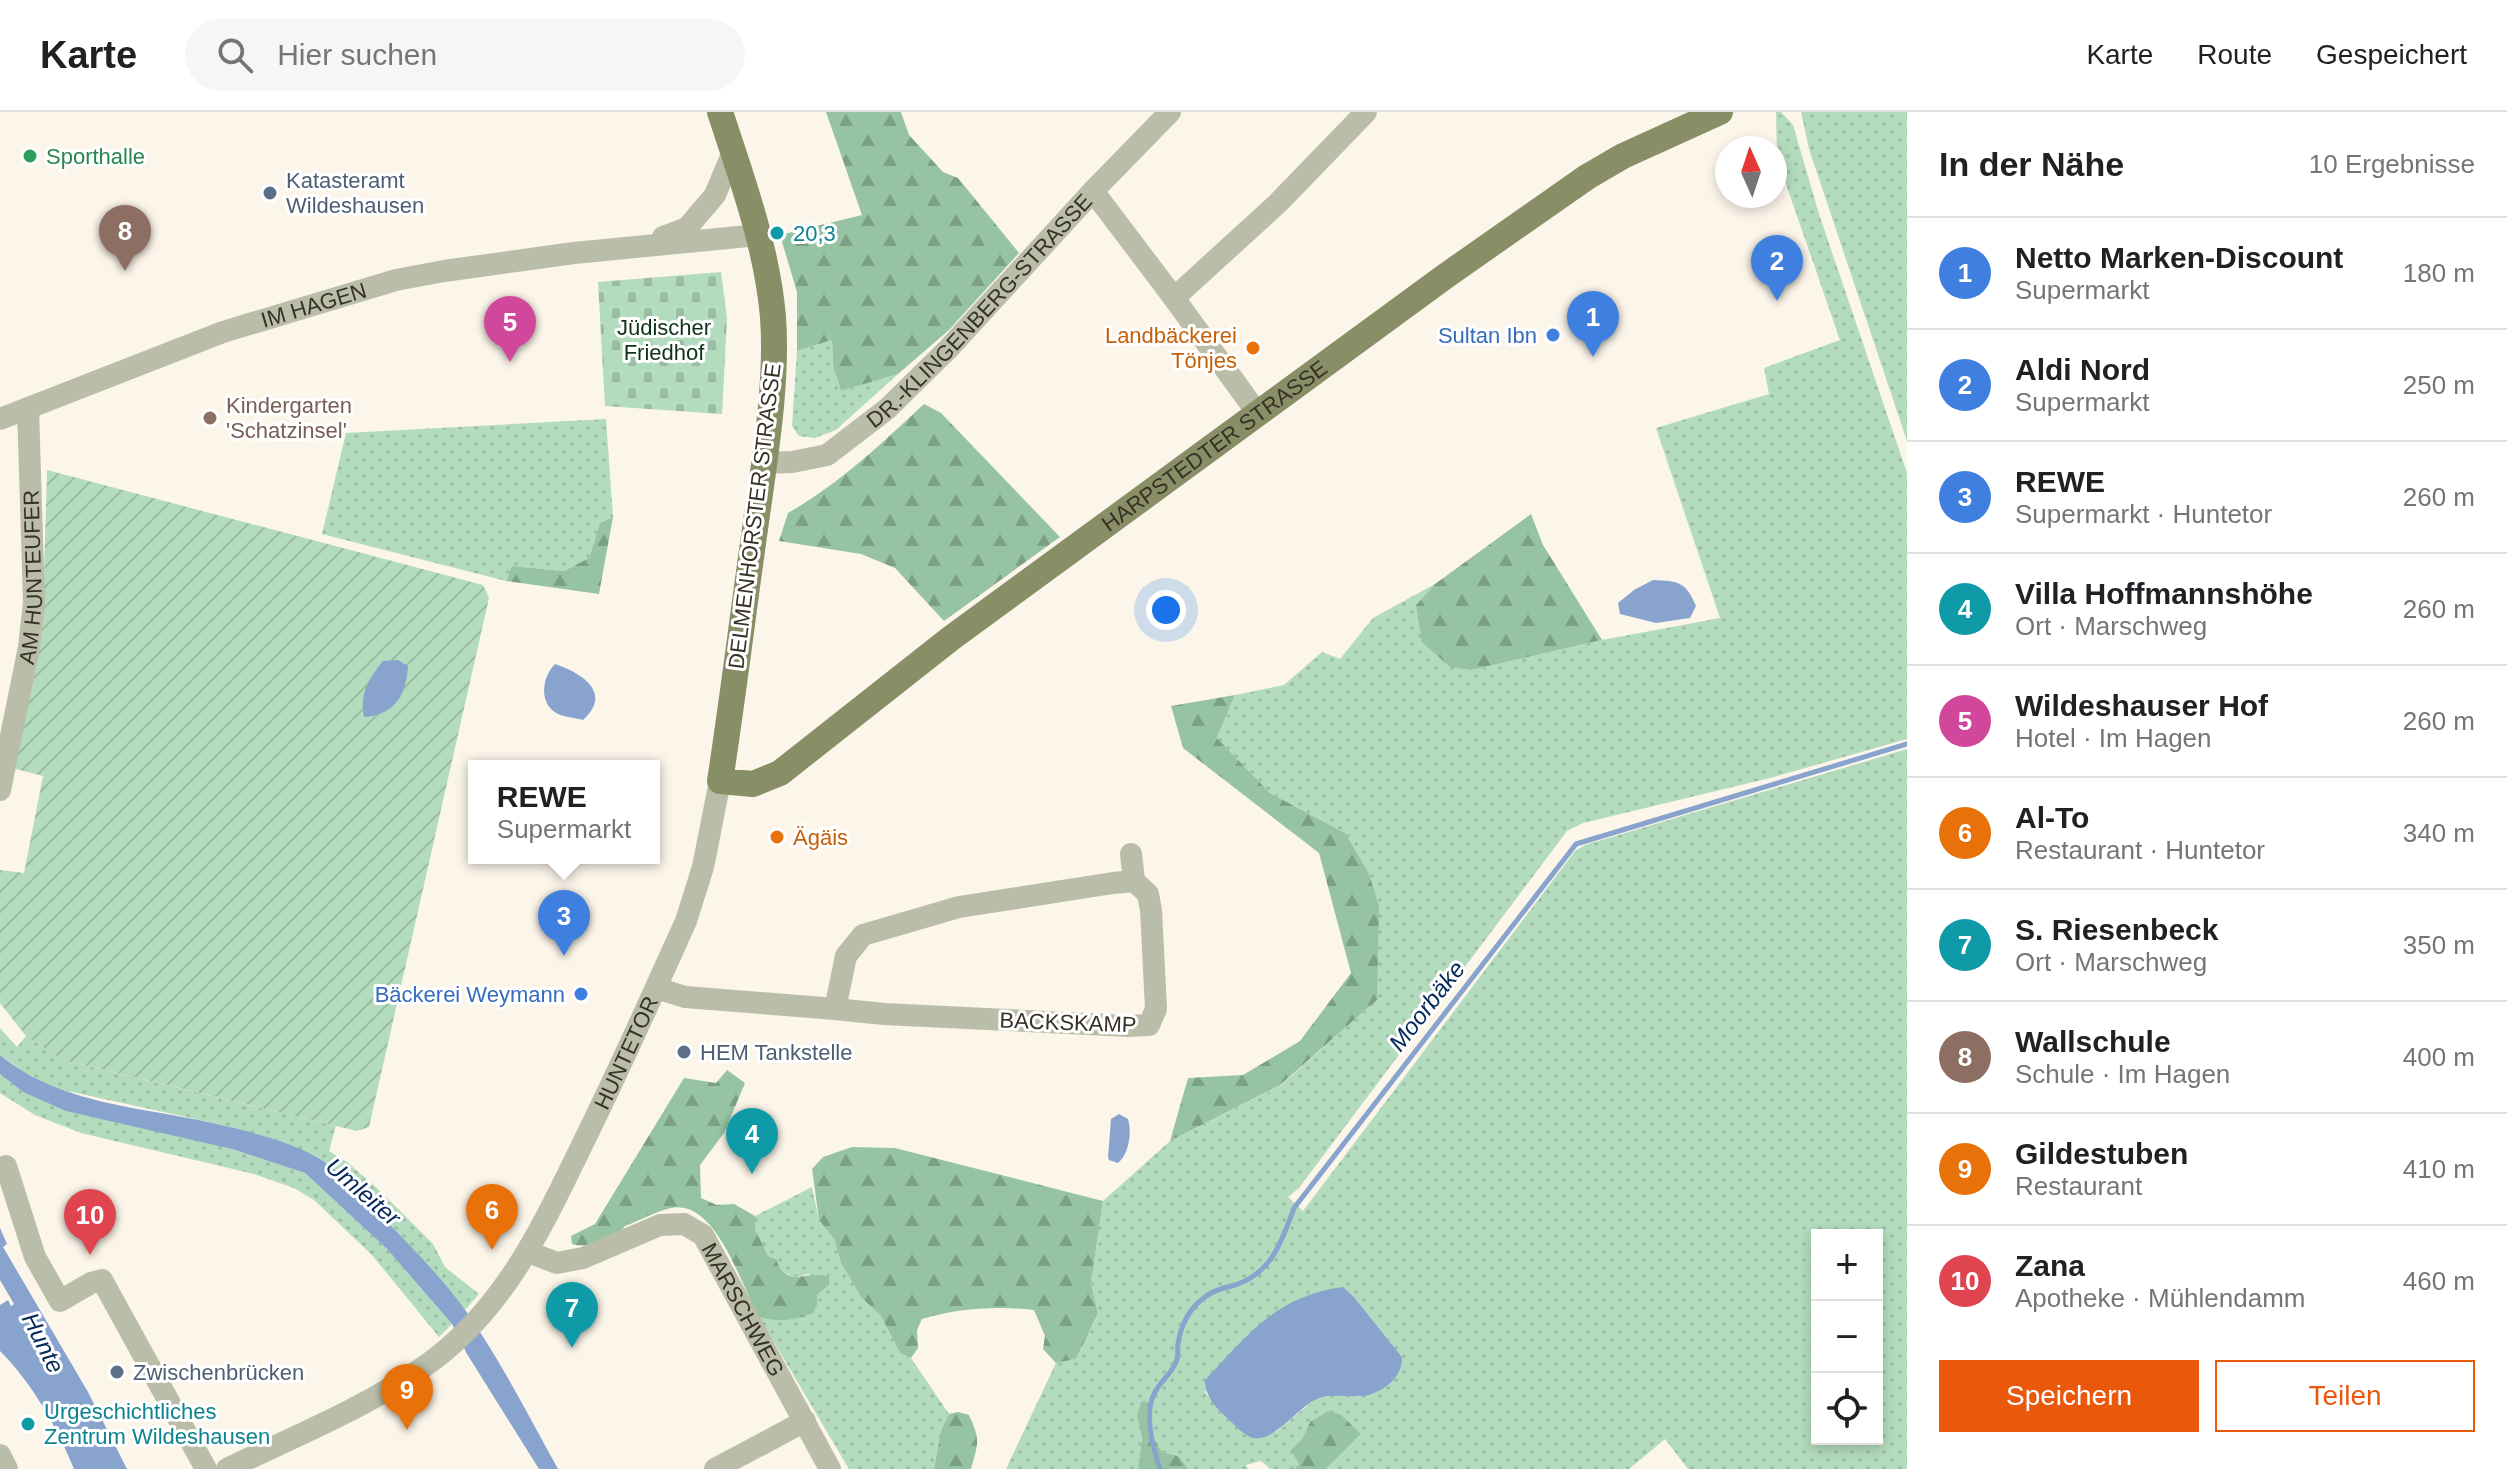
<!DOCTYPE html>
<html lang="de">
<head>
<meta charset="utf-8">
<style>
  :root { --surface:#fff; --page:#f6f6f6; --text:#202124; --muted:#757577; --line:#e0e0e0; --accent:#ea580c }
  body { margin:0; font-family:Helvetica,sans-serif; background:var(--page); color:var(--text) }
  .controls { position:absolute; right:24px; bottom:24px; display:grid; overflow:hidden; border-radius:0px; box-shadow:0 4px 12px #0003 }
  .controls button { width:72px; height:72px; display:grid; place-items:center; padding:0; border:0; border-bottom:2px solid var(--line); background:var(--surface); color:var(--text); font:40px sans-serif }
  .compass { position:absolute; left:1715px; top:24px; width:72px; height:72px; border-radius:50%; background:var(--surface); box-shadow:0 4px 12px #0003; rotate:357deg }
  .you { position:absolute; left:1166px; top:498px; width:28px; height:28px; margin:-20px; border:6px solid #fff; border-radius:50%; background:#1a73e8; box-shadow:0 0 0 12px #1a73e833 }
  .badge { display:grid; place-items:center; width:52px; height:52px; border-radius:50%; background:var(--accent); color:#fff; font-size:26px; font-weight:700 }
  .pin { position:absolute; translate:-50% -66px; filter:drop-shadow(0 2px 4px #0008) }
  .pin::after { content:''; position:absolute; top:42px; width:28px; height:24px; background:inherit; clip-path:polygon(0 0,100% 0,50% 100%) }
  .popup { position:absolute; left:468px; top:648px; width:192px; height:104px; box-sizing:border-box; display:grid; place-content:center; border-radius:0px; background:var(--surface); filter:drop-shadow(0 2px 6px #0005); font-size:26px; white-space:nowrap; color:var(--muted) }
  .popup b { font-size:30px; color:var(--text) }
  .popup::after { content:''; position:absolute; left:50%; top:100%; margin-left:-16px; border:16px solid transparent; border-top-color:var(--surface) }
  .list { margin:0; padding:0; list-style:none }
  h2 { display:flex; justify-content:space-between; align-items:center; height:104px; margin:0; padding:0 32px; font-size:34px }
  h2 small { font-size:26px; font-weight:400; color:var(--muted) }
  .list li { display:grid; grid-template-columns:52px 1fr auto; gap:24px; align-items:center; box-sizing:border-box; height:112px; padding:0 32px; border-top:2px solid var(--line) }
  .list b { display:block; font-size:30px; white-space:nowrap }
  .list p { margin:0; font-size:26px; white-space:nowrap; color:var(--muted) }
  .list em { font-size:26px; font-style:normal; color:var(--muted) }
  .actions { display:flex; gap:16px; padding:24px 32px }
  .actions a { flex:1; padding:18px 0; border:2px solid var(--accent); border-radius:0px; text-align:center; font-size:28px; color:var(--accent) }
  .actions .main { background:var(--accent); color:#fff }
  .icon { flex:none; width:44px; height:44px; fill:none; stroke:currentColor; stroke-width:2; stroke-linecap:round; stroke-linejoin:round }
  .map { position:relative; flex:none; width:1907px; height:1357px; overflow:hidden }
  header { display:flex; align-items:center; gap:48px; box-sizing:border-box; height:112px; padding:0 40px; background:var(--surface); border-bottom:2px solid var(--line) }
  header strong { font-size:38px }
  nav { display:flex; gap:44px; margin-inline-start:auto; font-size:28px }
  .search { width:560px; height:72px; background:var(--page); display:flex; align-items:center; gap:20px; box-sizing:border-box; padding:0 28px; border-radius:44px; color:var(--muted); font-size:30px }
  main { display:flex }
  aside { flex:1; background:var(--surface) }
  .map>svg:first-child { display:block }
</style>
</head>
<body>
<header>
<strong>Karte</strong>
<div class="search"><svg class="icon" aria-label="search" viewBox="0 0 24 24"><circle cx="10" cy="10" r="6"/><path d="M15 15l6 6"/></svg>Hier suchen</div>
<nav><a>Karte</a><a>Route</a><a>Gespeichert</a></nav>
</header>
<main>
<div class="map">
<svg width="1907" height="1357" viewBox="0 0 1907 1357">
  <defs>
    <pattern id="grass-dots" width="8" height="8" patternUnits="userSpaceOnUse" patternTransform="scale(2)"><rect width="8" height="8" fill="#b3dbbd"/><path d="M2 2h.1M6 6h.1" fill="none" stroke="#9bbca2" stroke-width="1.8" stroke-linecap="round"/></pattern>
    <pattern id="forest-firs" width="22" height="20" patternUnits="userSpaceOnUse" patternTransform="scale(2)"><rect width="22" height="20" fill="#96c4a2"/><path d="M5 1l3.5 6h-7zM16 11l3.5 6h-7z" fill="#7ba084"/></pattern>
    <pattern id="cemetery-stones" width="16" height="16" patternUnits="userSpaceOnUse" patternTransform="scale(2)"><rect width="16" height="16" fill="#b3dbbd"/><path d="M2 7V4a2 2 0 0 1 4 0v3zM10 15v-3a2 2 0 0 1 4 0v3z" fill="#9bbca2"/></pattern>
    <pattern id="garden-furrows" width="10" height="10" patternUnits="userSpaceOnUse" patternTransform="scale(2)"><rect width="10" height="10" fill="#b3dbbd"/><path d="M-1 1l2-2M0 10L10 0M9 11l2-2" fill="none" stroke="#9bbca2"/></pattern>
  </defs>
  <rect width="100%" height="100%" fill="#fcf5ea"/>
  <path fill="url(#grass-dots)" fill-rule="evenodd" d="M 1776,0 L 1781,0 L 1793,13 L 1819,102 L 1907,361 L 1907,627 L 1770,666 L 1583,711 L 1567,719 L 1299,1076 L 1288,1085 L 1303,1099 L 1575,739 L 1585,733 L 1907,637 L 1907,1357 L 1688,1357 L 1665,1327 L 1629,1357 L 1326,1357 L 1361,1322 L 1310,1310 L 1302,1327 L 1292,1338 L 1299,1352 L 1294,1357 L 1270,1357 L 1261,1349 L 1246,1353 L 1248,1357 L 1188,1357 L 1179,1344 L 1162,1340 L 1151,1323 L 1151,1296 L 1137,1305 L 1142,1326 L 1138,1357 L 1006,1357 L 1056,1251 L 1076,1247 L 1098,1203 L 1091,1171 L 1103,1089 L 1170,1029 L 1280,974 L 1377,888 L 1345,721 L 1270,681 L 1217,626 L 1235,583 L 1284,573 L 1322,540 L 1340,547 L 1373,506 L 1435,472 L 1416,493 L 1472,558 L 1602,528 L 1720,506 L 1656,316 L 1769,282 L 1764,256 L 1840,228 L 1777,46 ZM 1817,1123 L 1877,1123 L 1877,1327 L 1817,1327 ZM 1343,1175 L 1354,1185 L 1402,1245 L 1360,1285 L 1338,1282 L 1314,1288 L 1277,1319 L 1250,1325 L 1223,1303 L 1205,1280 Z
    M 1801,0 L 1907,0 L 1907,329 L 1809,37 Z
    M 832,228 L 833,254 L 841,279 L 898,262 L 836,318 L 815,326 L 799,324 L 792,314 L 797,239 Z
    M 606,307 L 613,405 L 600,411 L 589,446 L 564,459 L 512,454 L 506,469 L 322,422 L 346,321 Z
    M 0,916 L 17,935 L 26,924 L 63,948 L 336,1014 L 329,1039 L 347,1050 L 380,1079 L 433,1132 L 445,1155 L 479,1182 L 465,1198 L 436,1163 L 345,1067 L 277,1028 L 218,1012 L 54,976 L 24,960 L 0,943 Z
    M 0,962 L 23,980 L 232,1037 L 305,1061 L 387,1137 L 452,1212 L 439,1225 L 372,1143 L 314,1088 L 294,1076 L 254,1062 L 81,1021 L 35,1003 L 0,981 Z
    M 812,1075 L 819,1108 L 834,1127 L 841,1151 L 861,1185 L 881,1204 L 900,1241 L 911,1246 L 949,1302 L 941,1318 L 934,1357 L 849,1357 L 759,1205 L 817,1193 L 817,1183 L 829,1173 L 808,1162 C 791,1168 783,1163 776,1147 L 768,1144 L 755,1117 L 755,1104 Z"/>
  <path fill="url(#forest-firs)" d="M 826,0 L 901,0 L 909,23 L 943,60 L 958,66 L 1019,141 L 949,218 L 898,262 L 841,279 L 833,254 L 832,228 L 797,239 L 797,180 L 780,123 L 862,103 Z
    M 924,292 L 941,301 L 1060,425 L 944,509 L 895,456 L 861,442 L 779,429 L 788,401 C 839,372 881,332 924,292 Z
    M 1531,402 L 1543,433 L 1602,528 L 1472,558 L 1450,555 L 1422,530 L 1416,493 L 1435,472 Z
    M 613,405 L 599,482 L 506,469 L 512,454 L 564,459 L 589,446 L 600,411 Z
    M 1235,583 L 1217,626 L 1270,681 L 1345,721 L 1369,762 L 1379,794 L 1377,888 L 1279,974 L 1170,1029 L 1188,966 L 1243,963 L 1300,929 L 1351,861 L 1319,741 L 1183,636 L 1171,594 Z
    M 727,958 L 745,971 L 724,1021 L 700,1053 L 701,1086 L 717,1093 L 734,1092 L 755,1104 L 755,1117 L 768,1144 L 776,1147 C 788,1178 805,1157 829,1165 L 829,1173 L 817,1183 L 817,1193 L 813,1201 C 793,1209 779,1210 759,1205 C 741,1174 716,1086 671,1096 C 656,1099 639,1109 625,1114 C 616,1127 586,1137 572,1132 L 571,1124 L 595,1112 L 684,966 L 716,971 Z
    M 852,1035 L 895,1036 L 1103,1089 L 1091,1171 L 1098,1202 L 1076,1247 L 1056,1251 L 1043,1237 L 1045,1224 L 1034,1198 C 995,1194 960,1196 922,1207 L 917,1218 L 918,1236 L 911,1246 L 900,1241 L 881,1204 L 861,1185 L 841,1151 L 834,1127 L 819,1108 L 812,1057 L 823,1045 Z
    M 1145,1289 L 1151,1296 L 1151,1323 L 1162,1340 L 1179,1344 L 1188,1357 L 1138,1357 L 1142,1326 L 1137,1305 L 1141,1290 Z
    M 1328,1299 L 1340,1302 L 1361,1322 L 1326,1357 L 1294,1357 L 1299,1352 L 1291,1338 L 1302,1327 L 1310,1310 Z
    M 958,1300 L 969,1303 C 981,1329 978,1331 971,1357 L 934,1357 L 941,1318 L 949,1302 Z"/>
  <path fill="url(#cemetery-stones)" d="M 721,160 L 727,207 L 722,302 L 605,294 L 598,170 Z"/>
  <path fill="url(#garden-furrows)" d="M 47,358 L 483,473 L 489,486 L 369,1015 L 357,1019 L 63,948 L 26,924 L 0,891 L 0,758 L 24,761 L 43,664 L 12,656 L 39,531 L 44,463 Z"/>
  <path fill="#88a4ce" d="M 1653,468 C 1679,469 1686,470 1696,494 L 1690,506 L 1656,511 L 1620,502 L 1618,491 L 1634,478 Z
    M 398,548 L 408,554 C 406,583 395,603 364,605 C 359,582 369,566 383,549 Z
    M 555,552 C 582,561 613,581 583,608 C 576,606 565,605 558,602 C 538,592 542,565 555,552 Z
    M 0,943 C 60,993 144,995 217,1012 C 251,1020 290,1029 320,1047 C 344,1062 363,1085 382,1105 C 410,1133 439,1163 463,1195 C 499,1245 528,1303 558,1357 L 539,1357 L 467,1242 L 452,1212 L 387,1137 L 305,1061 L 232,1037 L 66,999 L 23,980 L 0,962 Z
    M 1119,1002 L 1128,1007 C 1132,1021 1129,1042 1118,1051 L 1109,1048 L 1108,1045 L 1111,1007 Z
    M 0,1116 L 7,1132 L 3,1135 L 88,1280 L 127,1357 L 74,1357 C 57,1315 32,1271 0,1239 L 0,1193 L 8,1188 L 11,1194 L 14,1192 L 0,1168 Z
    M 1343,1175 L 1354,1185 L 1402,1245 C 1403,1266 1382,1281 1363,1284 C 1346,1286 1333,1280 1315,1288 C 1296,1297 1270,1336 1248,1324 C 1241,1320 1235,1313 1229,1308 C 1217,1297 1205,1285 1205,1268 C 1249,1222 1276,1184 1343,1175 Z"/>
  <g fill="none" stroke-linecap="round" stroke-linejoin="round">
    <path stroke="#88a4ce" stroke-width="5" d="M 1160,1357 C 1153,1336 1143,1301 1155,1280 C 1161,1269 1172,1261 1176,1250 C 1179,1244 1177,1238 1178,1232 C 1180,1216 1188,1199 1200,1189 C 1213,1177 1223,1177 1238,1172 C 1273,1159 1282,1128 1294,1096 L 1576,732 L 1907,632"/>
    <g stroke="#babea8" stroke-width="22">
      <path d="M 1093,79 L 1174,186 L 1258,302"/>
      <path d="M 663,125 L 687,116 L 715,83 L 733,40"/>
      <path d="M 1174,186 L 1278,91 L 1366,0"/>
      <path id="s1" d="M 0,307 L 223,220 L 396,168 L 444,159 L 574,141 L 759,123"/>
      <path id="s2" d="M 764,351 L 792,350 L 827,343 L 887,297 L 949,236 L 1093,79 L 1170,0"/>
      <path id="s3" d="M 0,678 L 29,535 L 34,490 L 28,296"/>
      <path d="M 1131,742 L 1134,769"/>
      <path d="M 656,876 L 685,885 L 835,897 L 846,844 L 863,823 L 959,795 L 1113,771 L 1134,769 L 1148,782 L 1151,798 L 1156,897 L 1149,913 L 1128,914 L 884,902 L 835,897"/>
      <path d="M 6,1054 L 35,1145 L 60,1189 L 91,1171 L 102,1168 L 206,1357"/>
      <path id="s4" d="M 528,1140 L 557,1151 L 583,1146 L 660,1113 L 684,1112 L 703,1123 L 830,1357"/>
      <path d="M 0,1343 L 7,1357"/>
      <path id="s5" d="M 227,1357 C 293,1325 365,1296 425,1254 C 505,1198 543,1113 584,1029 C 620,956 653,882 686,809 L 703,755 L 720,669"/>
      <path d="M 715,1357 L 805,1309"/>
    </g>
    <path stroke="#888e66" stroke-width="26" id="s6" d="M 720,0 C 742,67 767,135 773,205 C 778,272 764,351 755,417 C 743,501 733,585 720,669 L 753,672 L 780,661 L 950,527 L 1447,163 L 1587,65 L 1623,44 L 1720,0"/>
  </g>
  <circle fill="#2e9e5b" stroke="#fff" stroke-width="3" cx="30" cy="44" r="8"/>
  <g fill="#5c6f8a" stroke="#fff" stroke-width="3">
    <circle cx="270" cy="81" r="8"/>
    <circle cx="684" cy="940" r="8"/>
    <circle cx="117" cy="1260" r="8"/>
  </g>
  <g fill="#0f9aa8" stroke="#fff" stroke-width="3">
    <circle cx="777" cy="121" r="8"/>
    <circle cx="28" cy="1312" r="8"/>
  </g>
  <g fill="#3f7fe0" stroke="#fff" stroke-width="3">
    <circle cx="1553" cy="223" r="8"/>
    <circle cx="581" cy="882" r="8"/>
  </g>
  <g fill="#e8710a" stroke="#fff" stroke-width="3">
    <circle cx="1253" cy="236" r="8"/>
    <circle cx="777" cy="725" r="8"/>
  </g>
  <circle fill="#8d6e63" stroke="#fff" stroke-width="3" cx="210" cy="306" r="8"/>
  <g text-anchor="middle" stroke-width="6" stroke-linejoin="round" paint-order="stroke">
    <g font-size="22" fill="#27864d" stroke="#fff" text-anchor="start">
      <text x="46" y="52">Sporthalle</text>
    </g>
    <g font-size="22" fill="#4e5e75" stroke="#fff" text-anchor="start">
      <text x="286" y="76">Katasteramt<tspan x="286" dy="25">Wildeshausen</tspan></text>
      <text x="700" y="948">HEM Tankstelle</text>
      <text x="133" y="1268">Zwischenbrücken</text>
    </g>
    <g font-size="22" fill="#0d838f" stroke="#fff" text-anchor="start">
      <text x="793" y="129">20,3</text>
      <text x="44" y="1307">Urgeschichtliches<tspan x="44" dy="25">Zentrum Wildeshausen</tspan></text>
    </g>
    <g font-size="22" fill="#373126" stroke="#fff">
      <text dy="8" stroke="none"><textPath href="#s1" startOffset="334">IM HAGEN</textPath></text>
      <text dy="8" stroke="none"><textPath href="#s2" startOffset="274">DR.-KLINGENBERG-STRASSE</textPath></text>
      <text dy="8" stroke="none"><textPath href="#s6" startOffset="1286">HARPSTEDTER STRASSE</textPath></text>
      <text transform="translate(754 404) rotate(-83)" y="8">DELMENHORSTER STRASSE</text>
      <text dy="8" stroke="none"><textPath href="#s3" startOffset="216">AM HUNTEUFER</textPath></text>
      <text transform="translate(1068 910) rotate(2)" y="8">BACKSKAMP</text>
      <text dy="8" stroke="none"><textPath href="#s5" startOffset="600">HUNTETOR</textPath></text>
      <text dy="8" stroke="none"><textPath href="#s4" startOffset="272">MARSCHWEG</textPath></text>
    </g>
    <g font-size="22" fill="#0d321b" stroke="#fff">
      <text x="664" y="223">Jüdischer<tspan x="664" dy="25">Friedhof</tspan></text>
    </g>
    <g font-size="22" fill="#c56008" stroke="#fff" text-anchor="end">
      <text x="1237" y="231">Landbäckerei<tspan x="1237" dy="25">Tönjes</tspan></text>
      <text x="793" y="733" text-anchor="start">Ägäis</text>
    </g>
    <g font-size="22" fill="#366cbe" stroke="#fff" text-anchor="end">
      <text x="1537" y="231">Sultan Ibn</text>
      <text x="565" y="890">Bäckerei Weymann</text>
    </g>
    <g font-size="22" fill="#785e54" stroke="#fff" text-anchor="start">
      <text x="226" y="301">Kindergarten<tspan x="226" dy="25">'Schatzinsel'</tspan></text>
    </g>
    <g font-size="24" font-style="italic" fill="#04295b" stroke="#fff">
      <text transform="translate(1427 894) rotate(-52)" y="8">Moorbäke</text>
      <text transform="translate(363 1080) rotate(41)" y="8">Umleiter</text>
      <text transform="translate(43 1231) rotate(63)" y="8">Hunte</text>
    </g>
  </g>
</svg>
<div class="controls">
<button>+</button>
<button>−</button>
<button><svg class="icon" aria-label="locate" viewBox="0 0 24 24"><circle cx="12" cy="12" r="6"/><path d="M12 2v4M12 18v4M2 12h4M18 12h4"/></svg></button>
</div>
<svg class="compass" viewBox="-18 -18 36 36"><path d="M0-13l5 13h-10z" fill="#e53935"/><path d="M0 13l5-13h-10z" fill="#757577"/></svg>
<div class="you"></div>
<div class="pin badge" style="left:1593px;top:245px;background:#3f7fe0">1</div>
<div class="pin badge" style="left:1777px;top:189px;background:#3f7fe0">2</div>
<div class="pin badge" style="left:564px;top:844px;background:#3f7fe0">3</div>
<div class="popup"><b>REWE</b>Supermarkt</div>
<div class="pin badge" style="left:752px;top:1062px;background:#0f9aa8">4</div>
<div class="pin badge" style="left:510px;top:250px;background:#d1479c">5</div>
<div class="pin badge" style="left:492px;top:1138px;background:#e8710a">6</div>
<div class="pin badge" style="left:572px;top:1236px;background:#0f9aa8">7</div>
<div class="pin badge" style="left:125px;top:159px;background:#8d6e63">8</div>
<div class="pin badge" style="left:407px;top:1318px;background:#e8710a">9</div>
<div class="pin badge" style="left:90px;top:1143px;background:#e0444e">10</div>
</div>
<aside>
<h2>In der Nähe<small>10 Ergebnisse</small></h2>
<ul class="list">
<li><span class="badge" style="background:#3f7fe0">1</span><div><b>Netto Marken-Discount</b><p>Supermarkt</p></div><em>180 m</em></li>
<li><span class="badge" style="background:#3f7fe0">2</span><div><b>Aldi Nord</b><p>Supermarkt</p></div><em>250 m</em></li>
<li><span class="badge" style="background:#3f7fe0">3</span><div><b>REWE</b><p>Supermarkt · Huntetor</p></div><em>260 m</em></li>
<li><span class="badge" style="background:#0f9aa8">4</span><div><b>Villa Hoffmannshöhe</b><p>Ort · Marschweg</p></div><em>260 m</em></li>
<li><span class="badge" style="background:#d1479c">5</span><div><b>Wildeshauser Hof</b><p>Hotel · Im Hagen</p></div><em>260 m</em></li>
<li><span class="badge" style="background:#e8710a">6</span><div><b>Al-To</b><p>Restaurant · Huntetor</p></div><em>340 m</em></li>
<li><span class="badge" style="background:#0f9aa8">7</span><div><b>S. Riesenbeck</b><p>Ort · Marschweg</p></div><em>350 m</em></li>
<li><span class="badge" style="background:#8d6e63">8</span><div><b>Wallschule</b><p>Schule · Im Hagen</p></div><em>400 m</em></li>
<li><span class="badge" style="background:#e8710a">9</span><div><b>Gildestuben</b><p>Restaurant</p></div><em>410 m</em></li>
<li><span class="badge" style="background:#e0444e">10</span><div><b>Zana</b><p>Apotheke · Mühlendamm</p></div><em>460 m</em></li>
</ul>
<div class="actions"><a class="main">Speichern</a><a>Teilen</a></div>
</aside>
</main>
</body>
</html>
